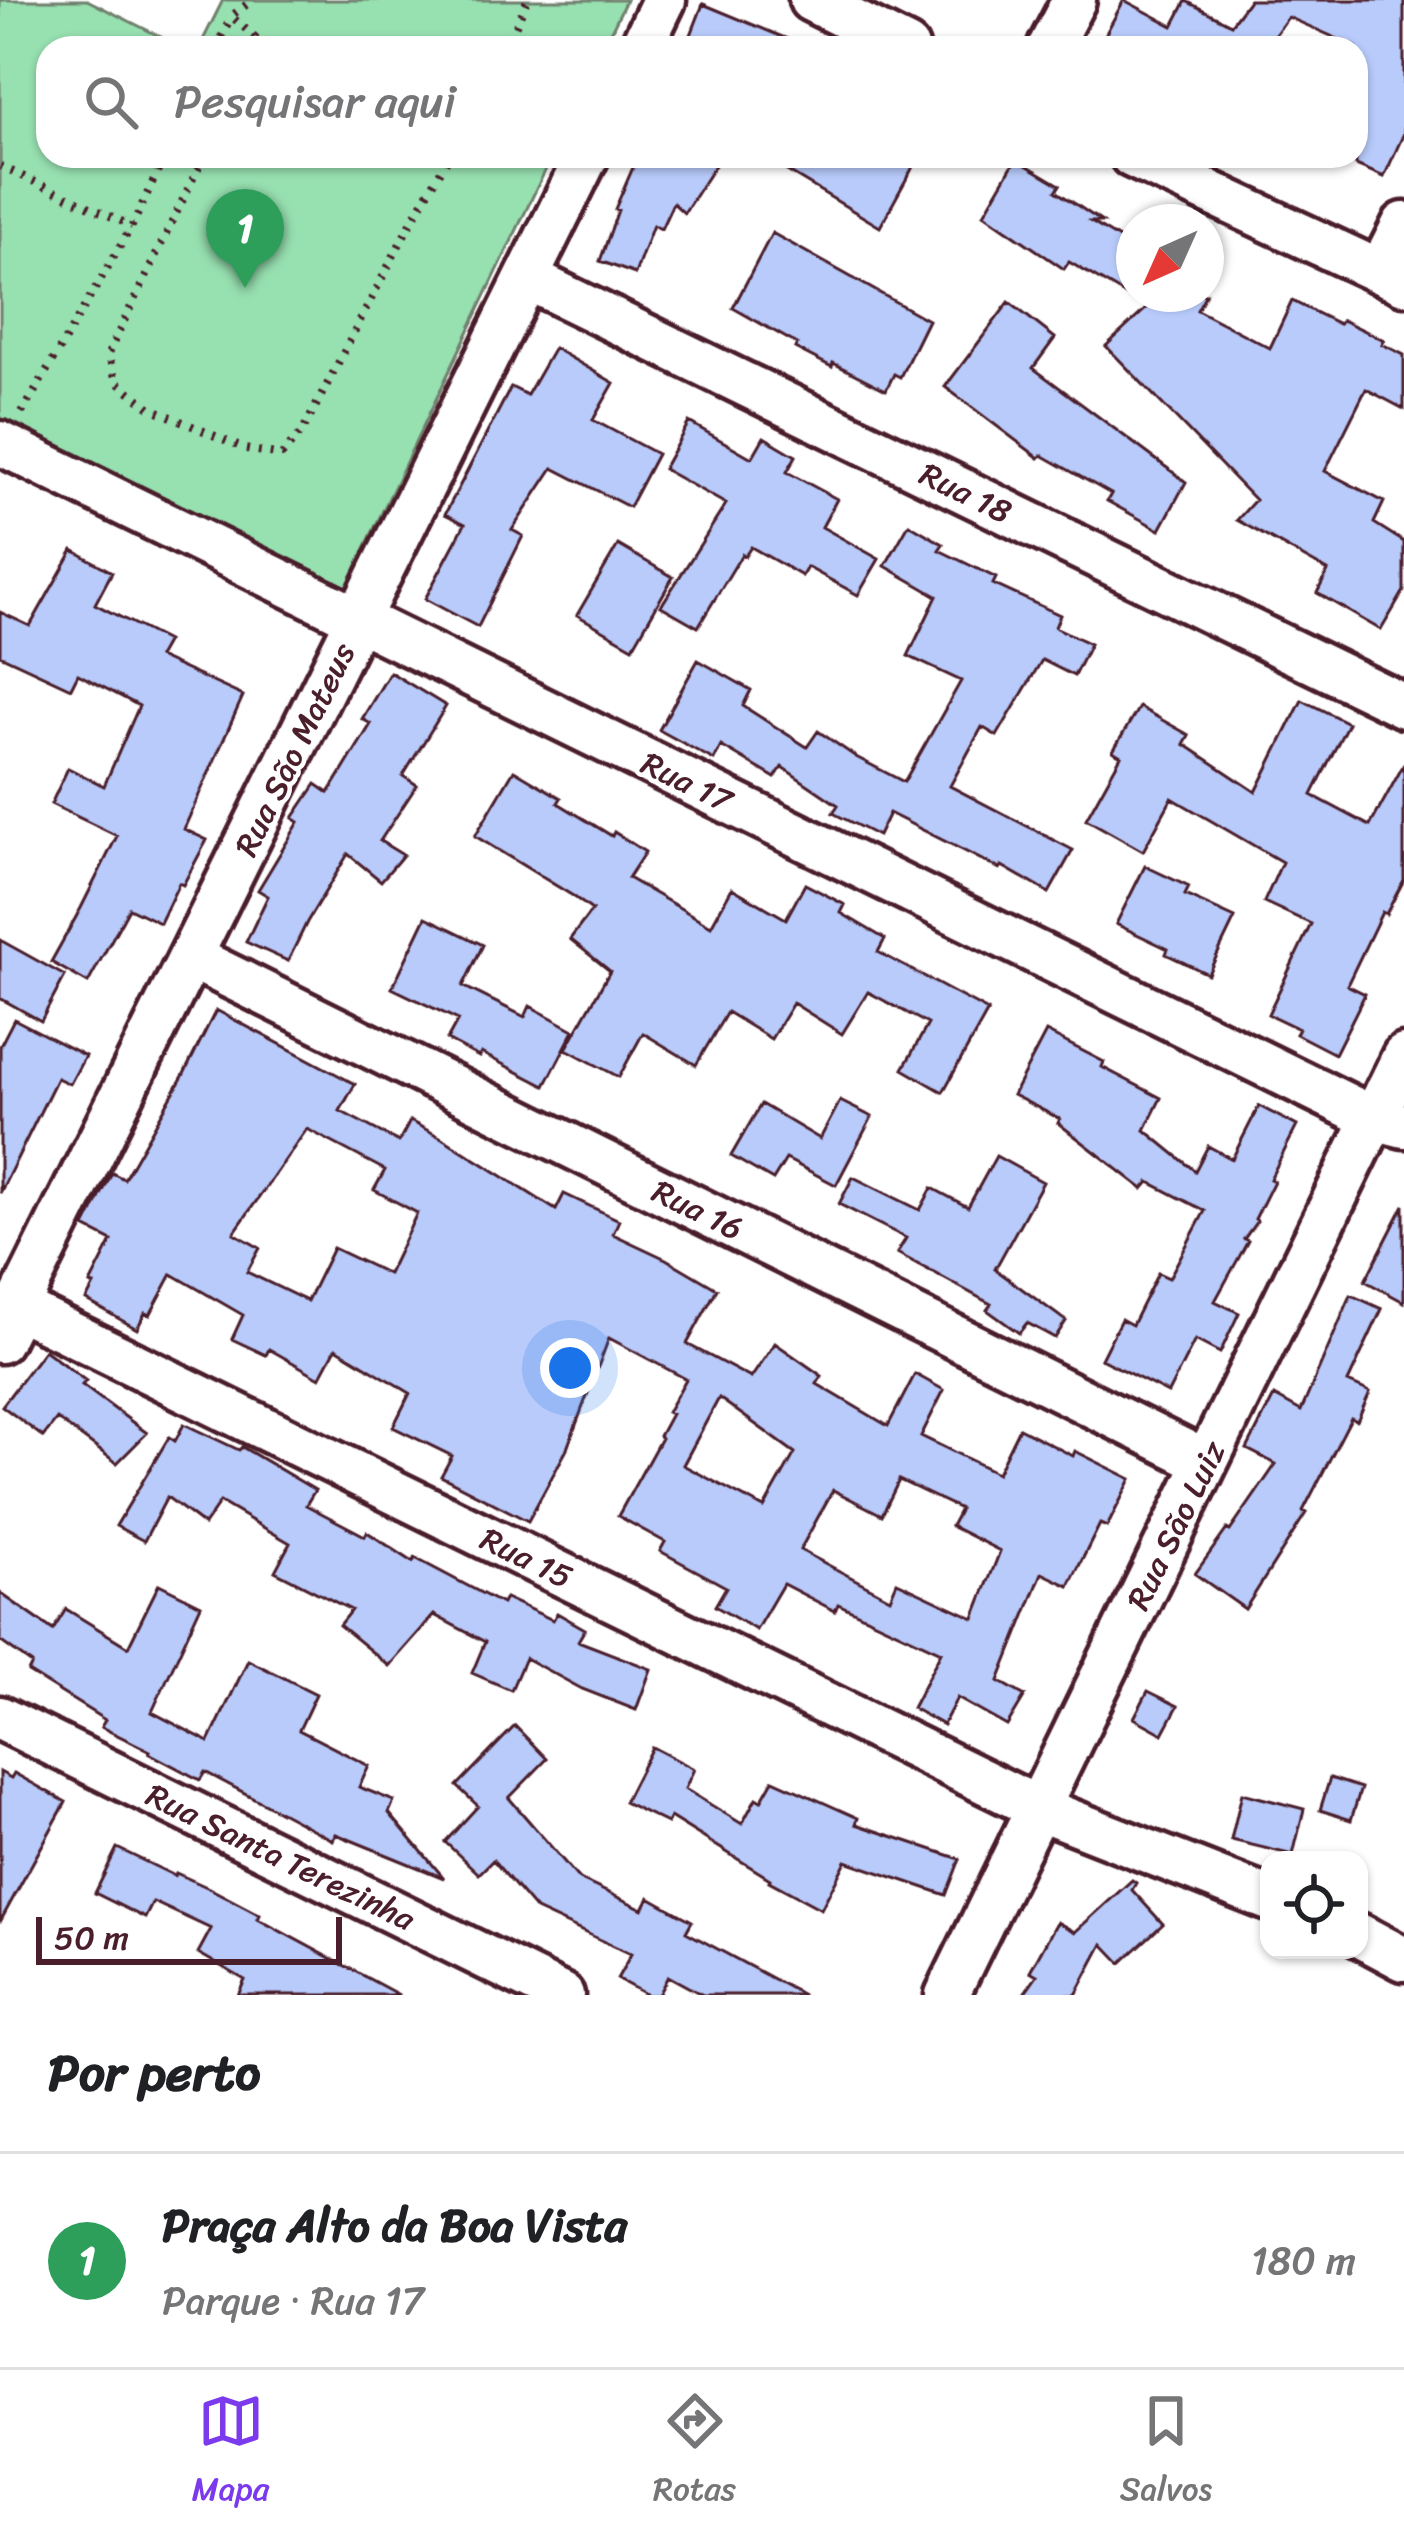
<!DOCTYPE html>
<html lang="pt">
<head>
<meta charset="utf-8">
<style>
  :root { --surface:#fff; --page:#f2f2f2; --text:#202124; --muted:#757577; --line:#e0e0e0; --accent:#7c3aed }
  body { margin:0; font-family:Sriracha,sans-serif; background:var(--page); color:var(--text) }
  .controls { position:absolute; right:36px; bottom:36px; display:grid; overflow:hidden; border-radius:24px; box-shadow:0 3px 9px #0004 }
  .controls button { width:108px; height:108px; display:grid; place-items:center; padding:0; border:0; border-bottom:3px solid var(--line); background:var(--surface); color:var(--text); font:60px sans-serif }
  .compass { position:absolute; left:1116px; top:204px; width:108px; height:108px; border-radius:50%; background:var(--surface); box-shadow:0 3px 9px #0004; rotate:225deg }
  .scale { position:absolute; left:36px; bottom:30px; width:306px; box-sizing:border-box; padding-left:12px; border:6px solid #4a1f2b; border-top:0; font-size:33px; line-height:42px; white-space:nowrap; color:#4a1f2b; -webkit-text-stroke:9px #fff; paint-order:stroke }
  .you { position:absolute; left:570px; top:1368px; width:42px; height:42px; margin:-30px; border:9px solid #fff; border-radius:50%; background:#1a73e8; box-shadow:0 0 0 18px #1a73e833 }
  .badge { display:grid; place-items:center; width:78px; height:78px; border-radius:50%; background:var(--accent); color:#fff; font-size:39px; font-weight:700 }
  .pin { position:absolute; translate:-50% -99px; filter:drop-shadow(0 3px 6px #0008) }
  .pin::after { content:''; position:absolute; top:63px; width:42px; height:36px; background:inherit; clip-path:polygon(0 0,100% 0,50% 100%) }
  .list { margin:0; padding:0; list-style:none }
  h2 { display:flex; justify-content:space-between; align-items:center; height:156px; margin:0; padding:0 48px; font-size:51px }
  h2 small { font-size:39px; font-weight:400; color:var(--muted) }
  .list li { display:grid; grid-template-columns:78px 1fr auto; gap:36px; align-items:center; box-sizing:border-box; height:216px; padding:0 48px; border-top:3px solid var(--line) }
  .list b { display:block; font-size:45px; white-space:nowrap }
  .list p { margin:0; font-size:39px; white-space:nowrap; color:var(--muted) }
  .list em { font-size:39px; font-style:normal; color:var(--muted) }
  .icon { flex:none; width:66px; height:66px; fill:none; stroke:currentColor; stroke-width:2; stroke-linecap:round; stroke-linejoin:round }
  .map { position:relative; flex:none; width:1404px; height:1995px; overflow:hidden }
  .search { position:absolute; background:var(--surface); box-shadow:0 3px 9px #0004; left:36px; right:36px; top:36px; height:132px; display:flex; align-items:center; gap:30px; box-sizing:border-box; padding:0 42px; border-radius:36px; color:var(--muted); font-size:45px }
  .sheet { height:372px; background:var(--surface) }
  nav { display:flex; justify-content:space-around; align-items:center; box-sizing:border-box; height:168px; border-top:3px solid var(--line); background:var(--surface); font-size:33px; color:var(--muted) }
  nav a { display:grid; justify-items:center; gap:6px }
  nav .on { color:var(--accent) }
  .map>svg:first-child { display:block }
</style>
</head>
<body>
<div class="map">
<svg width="1404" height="1995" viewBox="0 0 1404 1995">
  <rect width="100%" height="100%" fill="#fff"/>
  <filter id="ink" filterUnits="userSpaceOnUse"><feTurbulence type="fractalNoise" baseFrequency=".00833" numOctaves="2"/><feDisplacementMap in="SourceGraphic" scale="24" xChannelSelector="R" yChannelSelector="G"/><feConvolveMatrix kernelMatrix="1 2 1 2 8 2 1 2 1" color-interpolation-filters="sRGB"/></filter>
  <g filter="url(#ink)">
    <path fill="#97e0b0" stroke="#70806e" stroke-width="3" d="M 0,0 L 87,0 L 183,48 L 48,48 L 48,156 L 552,156 L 346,588 L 0,419 Z
      M 223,0 L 626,0 L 603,48 L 199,48 Z"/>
    <path fill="#b8cbfb" stroke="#4a1f2b" stroke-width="3" fill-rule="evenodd" d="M 1124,0 L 1173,26 L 1186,1 L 1231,24 L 1249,0 L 1404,0 L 1404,133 L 1384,177 L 1356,165 L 1356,47 L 1288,17 L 1269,43 L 1278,48 L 1098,48 Z
      M 703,4 L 807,47 L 807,48 L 686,48 Z
      M 638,156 L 721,156 L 684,213 L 673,203 L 661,229 L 653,225 L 635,274 L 600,261 L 618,210 L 615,209 Z
      M 762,156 L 919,156 L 880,227 Z
      M 1016,159 L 1060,185 L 1056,191 L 1102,222 L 1091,222 L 1134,248 L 1134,300 L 1069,262 L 1064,269 L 984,214 Z
      M 772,233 L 928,320 L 900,377 L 894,374 L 886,390 L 833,363 L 832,367 L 795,348 L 797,344 L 733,308 Z
      M 1162,294 L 1206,294 L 1197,310 L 1270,348 L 1292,301 L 1339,324 L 1342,320 L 1384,340 L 1382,344 L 1404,355 L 1404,409 L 1366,389 L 1325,471 L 1384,502 L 1374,523 L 1404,542 L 1404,591 L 1381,630 L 1317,593 L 1328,571 L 1237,520 L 1255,500 L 1106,346 Z
      M 1009,302 L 1055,338 L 1033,368 L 1186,482 L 1160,530 L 1107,501 L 1111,494 L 1042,455 L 1039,458 L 945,387 Z
      M 554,348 L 614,383 L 593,420 L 657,454 L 629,507 L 553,468 L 512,530 L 523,536 L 478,627 L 425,599 L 465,524 L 445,514 L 511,387 L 527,395 Z
      M 689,422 L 752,458 L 764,437 L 796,456 L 787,472 L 837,499 L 822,527 L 879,559 L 858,595 L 807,567 L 802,576 L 751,547 L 745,556 L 742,554 L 698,627 L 661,606 L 726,504 L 663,469 Z
      M 909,524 L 943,544 L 939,550 L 996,578 L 993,584 L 1060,615 L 1055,627 L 1090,644 L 1074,676 L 1042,660 L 997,736 L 982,727 L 950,786 L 1073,850 L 1049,893 L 1002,866 L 1000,869 L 889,813 L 878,836 L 833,813 L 838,805 L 782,767 L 775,778 L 721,746 L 714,760 L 659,730 L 698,660 L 751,690 L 743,706 L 807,747 L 818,731 L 856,757 L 904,782 L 961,681 L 908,656 L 937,596 L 885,566 Z
      M 618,545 L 673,577 L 633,647 L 577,615 Z
      M 73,550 L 112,572 L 95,604 L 167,641 L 158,657 L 243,696 L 184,829 L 207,840 L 183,885 L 179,883 L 160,923 L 129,908 L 88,983 L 51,962 L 81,908 L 117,836 L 51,804 L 68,768 L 104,786 L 139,706 L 78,674 L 71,688 L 0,655 L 0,612 L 30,626 Z
      M 390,672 L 446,706 L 403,776 L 417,785 L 380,841 L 403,855 L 381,881 L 348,854 L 307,922 L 288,961 L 246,942 L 268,896 L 258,890 L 299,822 L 293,818 L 316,784 L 329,793 L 371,724 L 362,719 Z
      M 1302,700 L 1348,723 L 1312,795 L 1370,826 L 1404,764 L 1404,880 L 1386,914 L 1382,912 L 1347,985 L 1365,994 L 1335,1054 L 1296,1034 L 1299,1029 L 1268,1014 L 1311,924 L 1264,902 L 1282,862 L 1172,798 L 1143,851 L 1086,819 L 1121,756 L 1113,751 L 1139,707 L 1189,735 L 1184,744 L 1256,792 Z
      M 514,770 L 561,798 L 558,803 L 612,836 L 614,832 L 645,852 L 628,878 L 711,926 L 732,888 L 786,919 L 805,884 L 845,905 L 841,913 L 885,939 L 878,952 L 988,1011 L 943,1092 L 903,1069 L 928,1024 L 868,992 L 842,1034 L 793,1003 L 771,1039 L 727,1012 L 696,1065 L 643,1033 L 619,1077 L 566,1049 L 610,971 L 570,939 L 592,910 L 573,896 L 475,836 Z
      M 1145,866 L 1189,887 L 1185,895 L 1235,918 L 1208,974 L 1166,954 L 1168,949 L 1116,924 Z
      M 426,917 L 483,945 L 463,986 L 525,1017 L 530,1006 L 574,1030 L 545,1086 L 481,1053 L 479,1057 L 447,1040 L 458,1020 L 392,988 Z
      M 0,940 L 65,976 L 41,1021 L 0,998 Z
      M 216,1010 L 355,1084 L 340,1111 L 399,1142 L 410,1121 L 442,1138 L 556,1210 L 564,1194 L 619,1220 L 613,1234 L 666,1259 L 717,1289 L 687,1344 L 751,1378 L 775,1343 L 822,1376 L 817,1384 L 888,1426 L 915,1374 L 944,1390 L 921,1436 L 997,1473 L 1019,1428 L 1073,1456 L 1075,1451 L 1131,1479 L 1107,1527 L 1100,1524 L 1069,1586 L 1042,1573 L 999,1681 L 1025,1696 L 1007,1726 L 957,1698 L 943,1725 L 912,1708 L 941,1652 L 838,1604 L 835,1611 L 783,1584 L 756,1630 L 715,1606 L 726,1587 L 660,1551 L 665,1542 L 618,1516 L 661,1438 L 659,1436 L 671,1414 L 667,1412 L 686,1379 L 609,1338 L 566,1451 L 528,1521 L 441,1476 L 452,1456 L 393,1427 L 410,1393 L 336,1348 L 320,1378 L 269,1349 L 266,1355 L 232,1339 L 243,1315 L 172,1274 L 150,1315 L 145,1313 L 137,1329 L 86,1300 L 94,1285 L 90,1284 L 112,1241 L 85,1227 L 112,1173 L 124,1179 L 183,1076 ZM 307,1129 L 385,1170 L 374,1190 L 417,1213 L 388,1274 L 333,1248 L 307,1301 L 247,1272 L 260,1248 L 234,1233 ZM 719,1398 L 795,1453 L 764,1508 L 683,1465 ZM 899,1480 L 960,1509 L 951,1526 L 1000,1551 L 974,1618 L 897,1582 L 890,1598 L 800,1550 L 833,1490 L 882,1515 Z
      M 14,1019 L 85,1056 L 70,1084 L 57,1078 L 0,1193 L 0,1046 Z
      M 1046,1032 L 1104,1062 L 1102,1067 L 1161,1098 L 1145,1130 L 1195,1171 L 1208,1146 L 1232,1159 L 1259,1106 L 1297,1126 L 1270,1179 L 1274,1181 L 1255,1219 L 1257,1221 L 1244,1239 L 1248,1241 L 1215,1301 L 1239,1313 L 1220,1353 L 1195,1340 L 1168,1393 L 1101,1359 L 1121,1319 L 1132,1325 L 1158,1273 L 1169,1278 L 1205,1211 L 1149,1182 L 1143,1189 L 1058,1123 L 1060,1119 L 1013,1095 Z
      M 840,1101 L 872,1117 L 836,1185 L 786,1159 L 773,1180 L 731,1156 L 761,1104 L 820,1139 Z
      M 996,1156 L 1043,1182 L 995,1269 L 1066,1321 L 1055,1338 L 1027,1323 L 1019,1333 L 987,1310 L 991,1304 L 897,1253 L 906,1238 L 839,1204 L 853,1177 L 920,1210 L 932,1188 L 968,1207 Z
      M 1404,1205 L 1404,1302 L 1365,1281 Z
      M 1351,1295 L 1382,1309 L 1348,1382 L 1370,1392 L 1357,1421 L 1351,1418 L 1303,1511 L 1306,1513 L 1245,1609 L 1195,1574 L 1227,1529 L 1230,1531 L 1276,1464 L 1247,1449 L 1274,1396 L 1301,1411 Z
      M 44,1350 L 86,1381 L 82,1385 L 147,1433 L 117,1463 L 57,1419 L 43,1437 L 2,1406 Z
      M 184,1424 L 239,1450 L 242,1447 L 315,1490 L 306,1505 L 365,1536 L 367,1532 L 413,1562 L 415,1558 L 502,1604 L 505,1598 L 553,1620 L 557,1613 L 585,1629 L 578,1641 L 651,1669 L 636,1710 L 582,1689 L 525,1658 L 511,1690 L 472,1673 L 485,1642 L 434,1615 L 389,1666 L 339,1625 L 351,1610 L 275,1571 L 290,1543 L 220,1502 L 204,1525 L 167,1497 L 144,1541 L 116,1526 L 169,1437 L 175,1441 Z
      M 159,1584 L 201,1605 L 152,1712 L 209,1742 L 248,1660 L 316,1694 L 299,1730 L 369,1766 L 359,1787 L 394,1801 L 389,1813 L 444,1878 L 336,1834 L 333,1840 L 205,1772 L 200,1780 L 149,1753 L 150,1751 L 101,1727 L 105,1720 L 28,1672 L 32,1664 L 0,1641 L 0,1593 L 53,1630 L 66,1609 L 128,1647 Z
      M 1148,1691 L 1178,1706 L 1163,1734 L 1134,1718 Z
      M 515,1726 L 547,1759 L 509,1798 L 579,1879 L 643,1909 L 649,1897 L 692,1921 L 686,1932 L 803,1995 L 703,1995 L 668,1976 L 658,1995 L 647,1995 L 617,1979 L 631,1954 L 536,1910 L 493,1860 L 479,1874 L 445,1842 L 478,1806 L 457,1786 Z
      M 652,1747 L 694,1769 L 685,1789 L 742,1824 L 756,1798 L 761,1801 L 773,1780 L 858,1818 L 856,1824 L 960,1859 L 946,1895 L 846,1861 L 821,1909 L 769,1881 L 770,1879 L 670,1817 L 667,1823 L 624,1802 Z
      M 0,1772 L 11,1778 L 14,1773 L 66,1802 L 0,1922 Z
      M 1330,1778 L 1361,1788 L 1351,1820 L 1320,1810 Z
      M 1242,1793 L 1304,1809 L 1293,1855 L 1231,1840 Z
      M 117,1848 L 175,1876 L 176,1873 L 209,1888 L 260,1915 L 258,1919 L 399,1995 L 238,1995 L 245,1980 L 198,1953 L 211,1929 L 153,1902 L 145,1918 L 95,1893 Z
      M 1132,1880 L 1136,1883 L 1132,1890 L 1163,1924 L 1121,1963 L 1103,1944 L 1076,1995 L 1023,1995 L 1037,1975 L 1030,1971 L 1057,1922 L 1075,1932 Z"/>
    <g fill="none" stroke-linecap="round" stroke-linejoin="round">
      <g stroke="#4a1f2b" stroke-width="51">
        <path id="street" d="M 811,0 L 907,48
          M 641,48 L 664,0
          M 1049,48 L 1074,0
          M 1132,156 L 1404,283
          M 1380,271 L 1404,224
          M 527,278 L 1404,706
          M 0,443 L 1373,1118 L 1404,1126
          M 191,957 L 1206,1462
          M 17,1307 L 1038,1808 L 1269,1899
          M 0,1341 L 587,156
          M 0,1718 L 562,1995
          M 1359,1935 L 1404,1959
          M 947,1995 L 1404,1056"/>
      </g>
      <path stroke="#4a1f2b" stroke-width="8" stroke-dasharray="3 9" stroke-linecap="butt" d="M 216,48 L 231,17
        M 250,48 L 255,37 L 231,16 L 253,0
        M 506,48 L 527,0
        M 204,156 L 108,354 L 116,381 L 151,408 L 245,449 L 282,455 L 304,429 L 408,228 L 449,156
        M 0,166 L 132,226
        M 22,413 L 132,226 L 165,156"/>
      <use href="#street" stroke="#fff" stroke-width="42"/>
    </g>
  </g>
  <g text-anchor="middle" stroke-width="9" stroke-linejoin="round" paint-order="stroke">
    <g font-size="33" fill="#4a1f2b" stroke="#fff">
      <text transform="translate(966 492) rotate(26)" y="12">Rua 18</text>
      <text transform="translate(294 749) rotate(-64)" y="12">Rua São Mateus</text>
      <text transform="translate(687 781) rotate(26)" y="12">Rua 17</text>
      <text transform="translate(698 1209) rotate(26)" y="12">Rua 16</text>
      <text transform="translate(1175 1525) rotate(-64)" y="12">Rua São Luiz</text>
      <text transform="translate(527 1557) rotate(26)" y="12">Rua 15</text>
      <text transform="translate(281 1856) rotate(26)" y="12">Rua Santa Terezinha</text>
    </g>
  </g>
</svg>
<div class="controls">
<button><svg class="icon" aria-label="locate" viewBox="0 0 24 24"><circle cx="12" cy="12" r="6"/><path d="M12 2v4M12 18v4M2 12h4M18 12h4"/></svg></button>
</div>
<svg class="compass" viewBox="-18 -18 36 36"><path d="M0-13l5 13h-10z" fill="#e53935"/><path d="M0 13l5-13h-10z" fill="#757577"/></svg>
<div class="scale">50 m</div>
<div class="you"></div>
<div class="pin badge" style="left:245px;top:288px;background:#2e9e5b">1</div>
<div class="search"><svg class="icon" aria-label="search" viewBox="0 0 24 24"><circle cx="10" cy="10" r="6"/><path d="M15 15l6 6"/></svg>Pesquisar aqui</div>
</div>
<section class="sheet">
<h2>Por perto<small></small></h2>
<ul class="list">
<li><span class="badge" style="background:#2e9e5b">1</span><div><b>Praça Alto da Boa Vista</b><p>Parque · Rua 17</p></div><em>180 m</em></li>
</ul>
</section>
<nav>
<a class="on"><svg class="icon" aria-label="map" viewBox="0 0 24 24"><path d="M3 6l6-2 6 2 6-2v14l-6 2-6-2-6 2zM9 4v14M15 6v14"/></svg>Mapa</a>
<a><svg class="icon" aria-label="directions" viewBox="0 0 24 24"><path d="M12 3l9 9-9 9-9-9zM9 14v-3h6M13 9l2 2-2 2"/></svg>Rotas</a>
<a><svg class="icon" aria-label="saved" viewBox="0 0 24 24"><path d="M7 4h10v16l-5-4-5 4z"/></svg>Salvos</a>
</nav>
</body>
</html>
